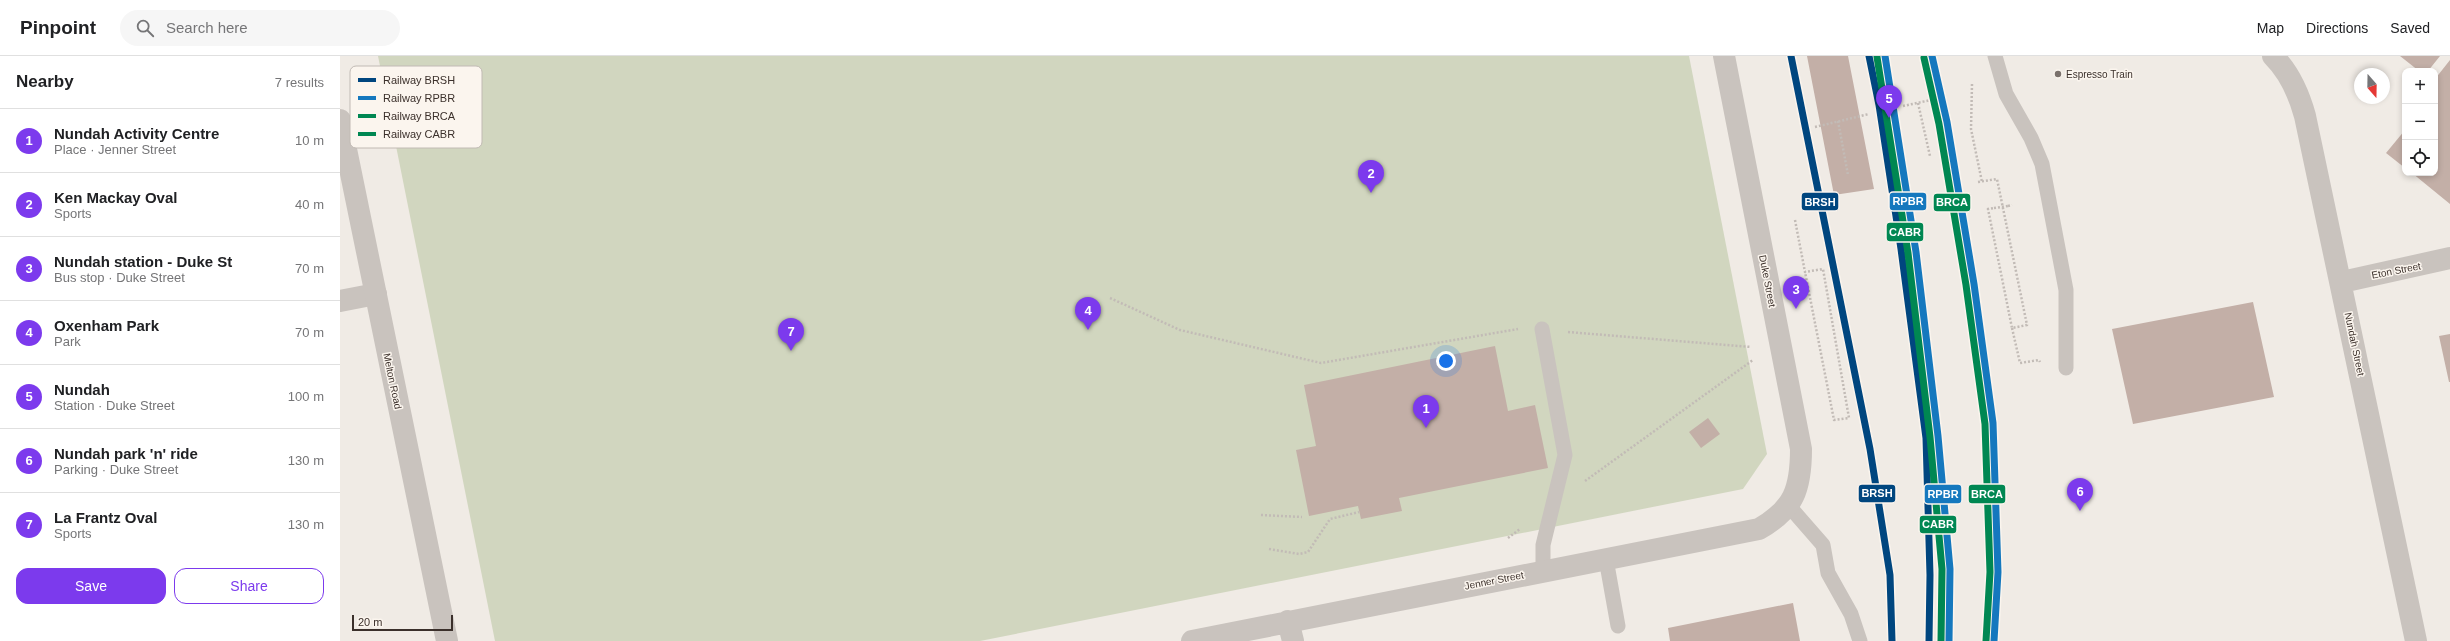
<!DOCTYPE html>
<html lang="en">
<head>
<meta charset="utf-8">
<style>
  :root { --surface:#fff; --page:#f6f6f6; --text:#202124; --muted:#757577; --line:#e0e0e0; --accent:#7c3aed }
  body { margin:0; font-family:Arial,sans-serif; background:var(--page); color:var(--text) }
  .controls { position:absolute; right:12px; top:12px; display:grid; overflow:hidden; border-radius:8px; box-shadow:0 2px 6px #0003 }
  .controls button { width:36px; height:36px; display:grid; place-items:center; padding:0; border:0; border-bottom:1px solid var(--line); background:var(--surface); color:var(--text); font:20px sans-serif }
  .compass { position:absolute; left:2014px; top:12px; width:36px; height:36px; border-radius:50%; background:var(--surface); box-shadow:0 2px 6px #0003; rotate:160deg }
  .scale { position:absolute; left:12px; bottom:10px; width:101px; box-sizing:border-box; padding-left:4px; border:2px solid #3b302b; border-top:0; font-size:11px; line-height:14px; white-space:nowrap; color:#3b302b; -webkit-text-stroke:3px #fbf5ee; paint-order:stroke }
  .you { position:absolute; left:1106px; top:305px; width:14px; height:14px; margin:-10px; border:3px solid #fff; border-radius:50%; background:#1a73e8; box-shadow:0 0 0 6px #1a73e833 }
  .badge { display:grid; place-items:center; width:26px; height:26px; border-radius:50%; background:var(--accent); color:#fff; font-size:13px; font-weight:700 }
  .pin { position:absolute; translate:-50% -33px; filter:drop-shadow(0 1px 2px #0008) }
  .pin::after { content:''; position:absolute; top:21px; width:14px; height:12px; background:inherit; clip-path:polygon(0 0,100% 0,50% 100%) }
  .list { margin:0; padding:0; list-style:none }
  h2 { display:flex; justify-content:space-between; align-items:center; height:52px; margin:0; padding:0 16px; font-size:17px }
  h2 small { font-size:13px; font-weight:400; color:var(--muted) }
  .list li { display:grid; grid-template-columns:26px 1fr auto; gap:12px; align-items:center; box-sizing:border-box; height:64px; padding:0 16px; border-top:1px solid var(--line) }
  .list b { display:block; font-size:15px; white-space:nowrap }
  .list p { margin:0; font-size:13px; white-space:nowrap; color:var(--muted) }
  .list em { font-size:13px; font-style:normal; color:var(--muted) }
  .actions { display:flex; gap:8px; padding:12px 16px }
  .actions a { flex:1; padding:9px 0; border:1px solid var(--accent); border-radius:12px; text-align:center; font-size:14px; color:var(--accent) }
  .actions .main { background:var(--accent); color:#fff }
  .icon { flex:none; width:22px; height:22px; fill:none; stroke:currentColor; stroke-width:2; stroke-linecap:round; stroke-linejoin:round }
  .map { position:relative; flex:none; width:2110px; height:585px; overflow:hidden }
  header { display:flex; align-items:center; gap:24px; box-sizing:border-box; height:56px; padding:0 20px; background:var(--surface); border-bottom:1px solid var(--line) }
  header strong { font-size:19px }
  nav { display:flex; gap:22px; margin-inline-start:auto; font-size:14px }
  .search { width:280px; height:36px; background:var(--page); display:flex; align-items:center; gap:10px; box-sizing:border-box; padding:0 14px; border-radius:22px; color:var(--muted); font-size:15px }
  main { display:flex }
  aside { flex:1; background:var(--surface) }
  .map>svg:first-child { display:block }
</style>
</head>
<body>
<header>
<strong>Pinpoint</strong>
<div class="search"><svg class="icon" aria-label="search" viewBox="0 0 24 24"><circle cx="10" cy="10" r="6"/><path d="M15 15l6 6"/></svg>Search here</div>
<nav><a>Map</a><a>Directions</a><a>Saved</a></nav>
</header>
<main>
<aside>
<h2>Nearby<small>7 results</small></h2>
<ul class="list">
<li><span class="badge">1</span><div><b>Nundah Activity Centre</b><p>Place · Jenner Street</p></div><em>10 m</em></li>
<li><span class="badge">2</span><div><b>Ken Mackay Oval</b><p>Sports</p></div><em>40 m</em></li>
<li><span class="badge">3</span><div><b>Nundah station - Duke St</b><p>Bus stop · Duke Street</p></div><em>70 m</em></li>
<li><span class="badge">4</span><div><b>Oxenham Park</b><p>Park</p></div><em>70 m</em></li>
<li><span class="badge">5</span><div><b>Nundah</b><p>Station · Duke Street</p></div><em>100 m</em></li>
<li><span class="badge">6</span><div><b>Nundah park 'n' ride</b><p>Parking · Duke Street</p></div><em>130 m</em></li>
<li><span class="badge">7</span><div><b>La Frantz Oval</b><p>Sports</p></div><em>130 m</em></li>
</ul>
<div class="actions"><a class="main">Save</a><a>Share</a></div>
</aside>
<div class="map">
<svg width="2110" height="585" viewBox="0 0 2110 585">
  <rect width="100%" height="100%" fill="#f0ebe5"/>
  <path fill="#d1d6bf" d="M 38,0 L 1349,0 L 1427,398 L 1403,433 L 640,585 L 155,585 Z"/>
  <path fill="#c3afa7" d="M 1467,0 L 1508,0 L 1534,133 L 1494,139 Z
    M 2060,0 L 2100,0 L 2088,15 L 2079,15 Z
    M 2110,4 L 2110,148 L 2072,117 L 2095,117 L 2095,23 Z
    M 2065,74 L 2065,112 L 2046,97 Z
    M 1913,246 L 1934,341 L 1793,368 L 1772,273 Z
    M 2110,278 L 2110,326 L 2109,326 L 2099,280 Z
    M 1155,290 L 1168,355 L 1195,349 L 1208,412 L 1059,442 L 1062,455 L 1021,463 L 1018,450 L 969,460 L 956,394 L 976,390 L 964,329 Z
    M 1368,362 L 1380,378 L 1361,392 L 1349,376 Z
    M 1453,547 L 1460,585 L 1330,585 L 1328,572 Z"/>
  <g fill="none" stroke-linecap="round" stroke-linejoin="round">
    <path stroke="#c2bbb6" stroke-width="2.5" stroke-dasharray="2 2" stroke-linecap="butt" d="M 1632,28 L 1631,73 L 1642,126
      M 1578,47 L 1590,100
      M 1563,50 L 1591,44
      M 1498,65 L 1508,119
      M 1475,71 L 1529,58
      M 1638,126 L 1657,123 L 1687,269 L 1672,272 L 1648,153 L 1654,152
      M 1668,150 L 1672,149
      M 1455,164 L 1465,216 L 1483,213 L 1509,362 L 1494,364 L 1465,216
      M 770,242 L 840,274 L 981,307 L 1178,273
      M 1672,272 L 1680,307 L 1699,304 L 1700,306
      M 1228,276 L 1411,291
      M 1245,425 L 1413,304
      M 921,459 L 962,461
      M 1168,482 L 1180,473
      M 929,493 L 959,498 L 968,496 L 990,463 L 1019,456"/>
    <path stroke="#c9c3be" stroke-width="15" d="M 1655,0 L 1666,38 L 1691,82 L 1702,108 L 1726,234 L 1726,312
      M 1202,273 L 1225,399 L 1203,489 L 1203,515
      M 1449,450 L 1483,489 L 1488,517 L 1511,558 L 1520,585
      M 1266,503 L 1278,570"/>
    <path stroke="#c9c3be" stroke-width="22" d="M 1933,0 C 1950,17 1959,38 1965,60 L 2076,585
      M 2002,226 L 2110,202
      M 0,245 L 36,238
      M 948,565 L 953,585
      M 852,585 L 1419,473 C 1454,453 1461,433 1461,393 L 1384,0"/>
    <path stroke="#c9c3be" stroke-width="22" d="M 0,64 L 107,585"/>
    <path stroke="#c2bbb6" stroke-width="2.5" stroke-dasharray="2 2" stroke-linecap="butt" d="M 1654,152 L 1668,150"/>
    <g stroke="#fbf5ee" stroke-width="10">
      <path id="rail-1" d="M 1451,0 L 1530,393 L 1550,519 L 1552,585
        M 1529,0 L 1539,49 L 1561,193 L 1586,382 L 1590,519 L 1589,585"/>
    </g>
    <g stroke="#fbf5ee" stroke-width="10">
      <path id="rail-2" d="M 1545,0 L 1576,196 L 1598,380 L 1610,513 L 1609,585
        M 1592,0 L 1607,66 L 1634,228 L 1653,367 L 1658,516 L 1654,585"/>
    </g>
    <g stroke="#fbf5ee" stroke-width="10">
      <path id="rail-3" d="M 1584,2 L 1599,68 L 1626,229 L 1645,368 L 1650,516 L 1646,585"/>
    </g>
    <g stroke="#fbf5ee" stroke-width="10">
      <path id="rail-4" d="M 1537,1 L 1568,197 L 1590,381 L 1602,513 L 1601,585"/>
    </g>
    <use href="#rail-1" stroke="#00467f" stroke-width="7"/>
    <use href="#rail-2" stroke="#1578be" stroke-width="7"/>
    <use href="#rail-3" stroke="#008752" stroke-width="7"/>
    <use href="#rail-4" stroke="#008752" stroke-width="7"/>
  </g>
  <circle fill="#7a716c" stroke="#fbf5ee" stroke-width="1.5" cx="1718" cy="18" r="4"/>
  <g text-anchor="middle" stroke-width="3" stroke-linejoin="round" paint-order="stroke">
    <g font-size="10" fill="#3b302b" stroke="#fbf5ee" text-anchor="start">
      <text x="1726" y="22">Espresso Train</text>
    </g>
    <g font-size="10" fill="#3b302b" stroke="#fbf5ee">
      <text transform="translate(2056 214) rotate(-11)" y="4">Eton Street</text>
      <text transform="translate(1428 225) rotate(79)" y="4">Duke Street</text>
      <text transform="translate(2015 288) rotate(78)" y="4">Nundah Street</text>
      <text transform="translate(53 325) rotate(78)" y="4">Melton Road</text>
      <text transform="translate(1154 524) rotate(-11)" y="4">Jenner Street</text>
    </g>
  </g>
  <rect x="10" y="10" width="132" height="82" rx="6" fill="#fbf5ee" stroke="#c1bab4" stroke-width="1"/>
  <rect x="18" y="22" width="18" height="4" fill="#00467f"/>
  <rect x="18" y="40" width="18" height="4" fill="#1578be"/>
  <rect x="18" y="58" width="18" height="4" fill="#008752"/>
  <rect x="18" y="76" width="18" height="4" fill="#008752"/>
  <g font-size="11" fill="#3b302b">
    <text x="43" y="28">Railway BRSH</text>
    <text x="43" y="46">Railway RPBR</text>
    <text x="43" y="64">Railway BRCA</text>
    <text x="43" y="82">Railway CABR</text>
  </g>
  <g stroke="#fbf5ee" stroke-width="1.5">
    <rect x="1549" y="136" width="38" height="19" rx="4" fill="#1578be"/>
    <rect x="1461" y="136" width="38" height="19" rx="4" fill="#00467f"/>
    <rect x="1593" y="137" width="38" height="19" rx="4" fill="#008752"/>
    <rect x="1546" y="166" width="38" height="20" rx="4" fill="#008752"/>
    <rect x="1518" y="428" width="38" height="19" rx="4" fill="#00467f"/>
    <rect x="1584" y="428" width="38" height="20" rx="4" fill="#1578be"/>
    <rect x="1628" y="428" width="38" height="20" rx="4" fill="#008752"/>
    <rect x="1579" y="459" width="38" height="19" rx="4" fill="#008752"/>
  </g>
  <g font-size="11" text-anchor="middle" font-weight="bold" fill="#fff">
    <text x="1568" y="149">RPBR</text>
    <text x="1480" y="150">BRSH</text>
    <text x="1612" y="150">BRCA</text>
    <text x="1565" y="180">CABR</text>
    <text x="1537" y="441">BRSH</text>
    <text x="1603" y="442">RPBR</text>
    <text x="1647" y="442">BRCA</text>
    <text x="1598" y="472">CABR</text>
  </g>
</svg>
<div class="controls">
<button>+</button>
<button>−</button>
<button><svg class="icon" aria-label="locate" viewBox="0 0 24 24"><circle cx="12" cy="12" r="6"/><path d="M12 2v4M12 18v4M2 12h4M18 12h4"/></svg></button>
</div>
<svg class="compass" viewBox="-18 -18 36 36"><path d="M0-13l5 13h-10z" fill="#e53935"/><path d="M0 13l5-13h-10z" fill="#757577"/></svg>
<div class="scale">20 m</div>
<div class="you"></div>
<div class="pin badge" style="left:1086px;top:372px">1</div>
<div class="pin badge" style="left:1031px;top:137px">2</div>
<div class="pin badge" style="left:1456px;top:253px">3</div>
<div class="pin badge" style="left:748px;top:274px">4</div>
<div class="pin badge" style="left:1549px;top:62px">5</div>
<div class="pin badge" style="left:1740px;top:455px">6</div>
<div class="pin badge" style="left:451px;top:295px">7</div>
</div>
</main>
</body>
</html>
